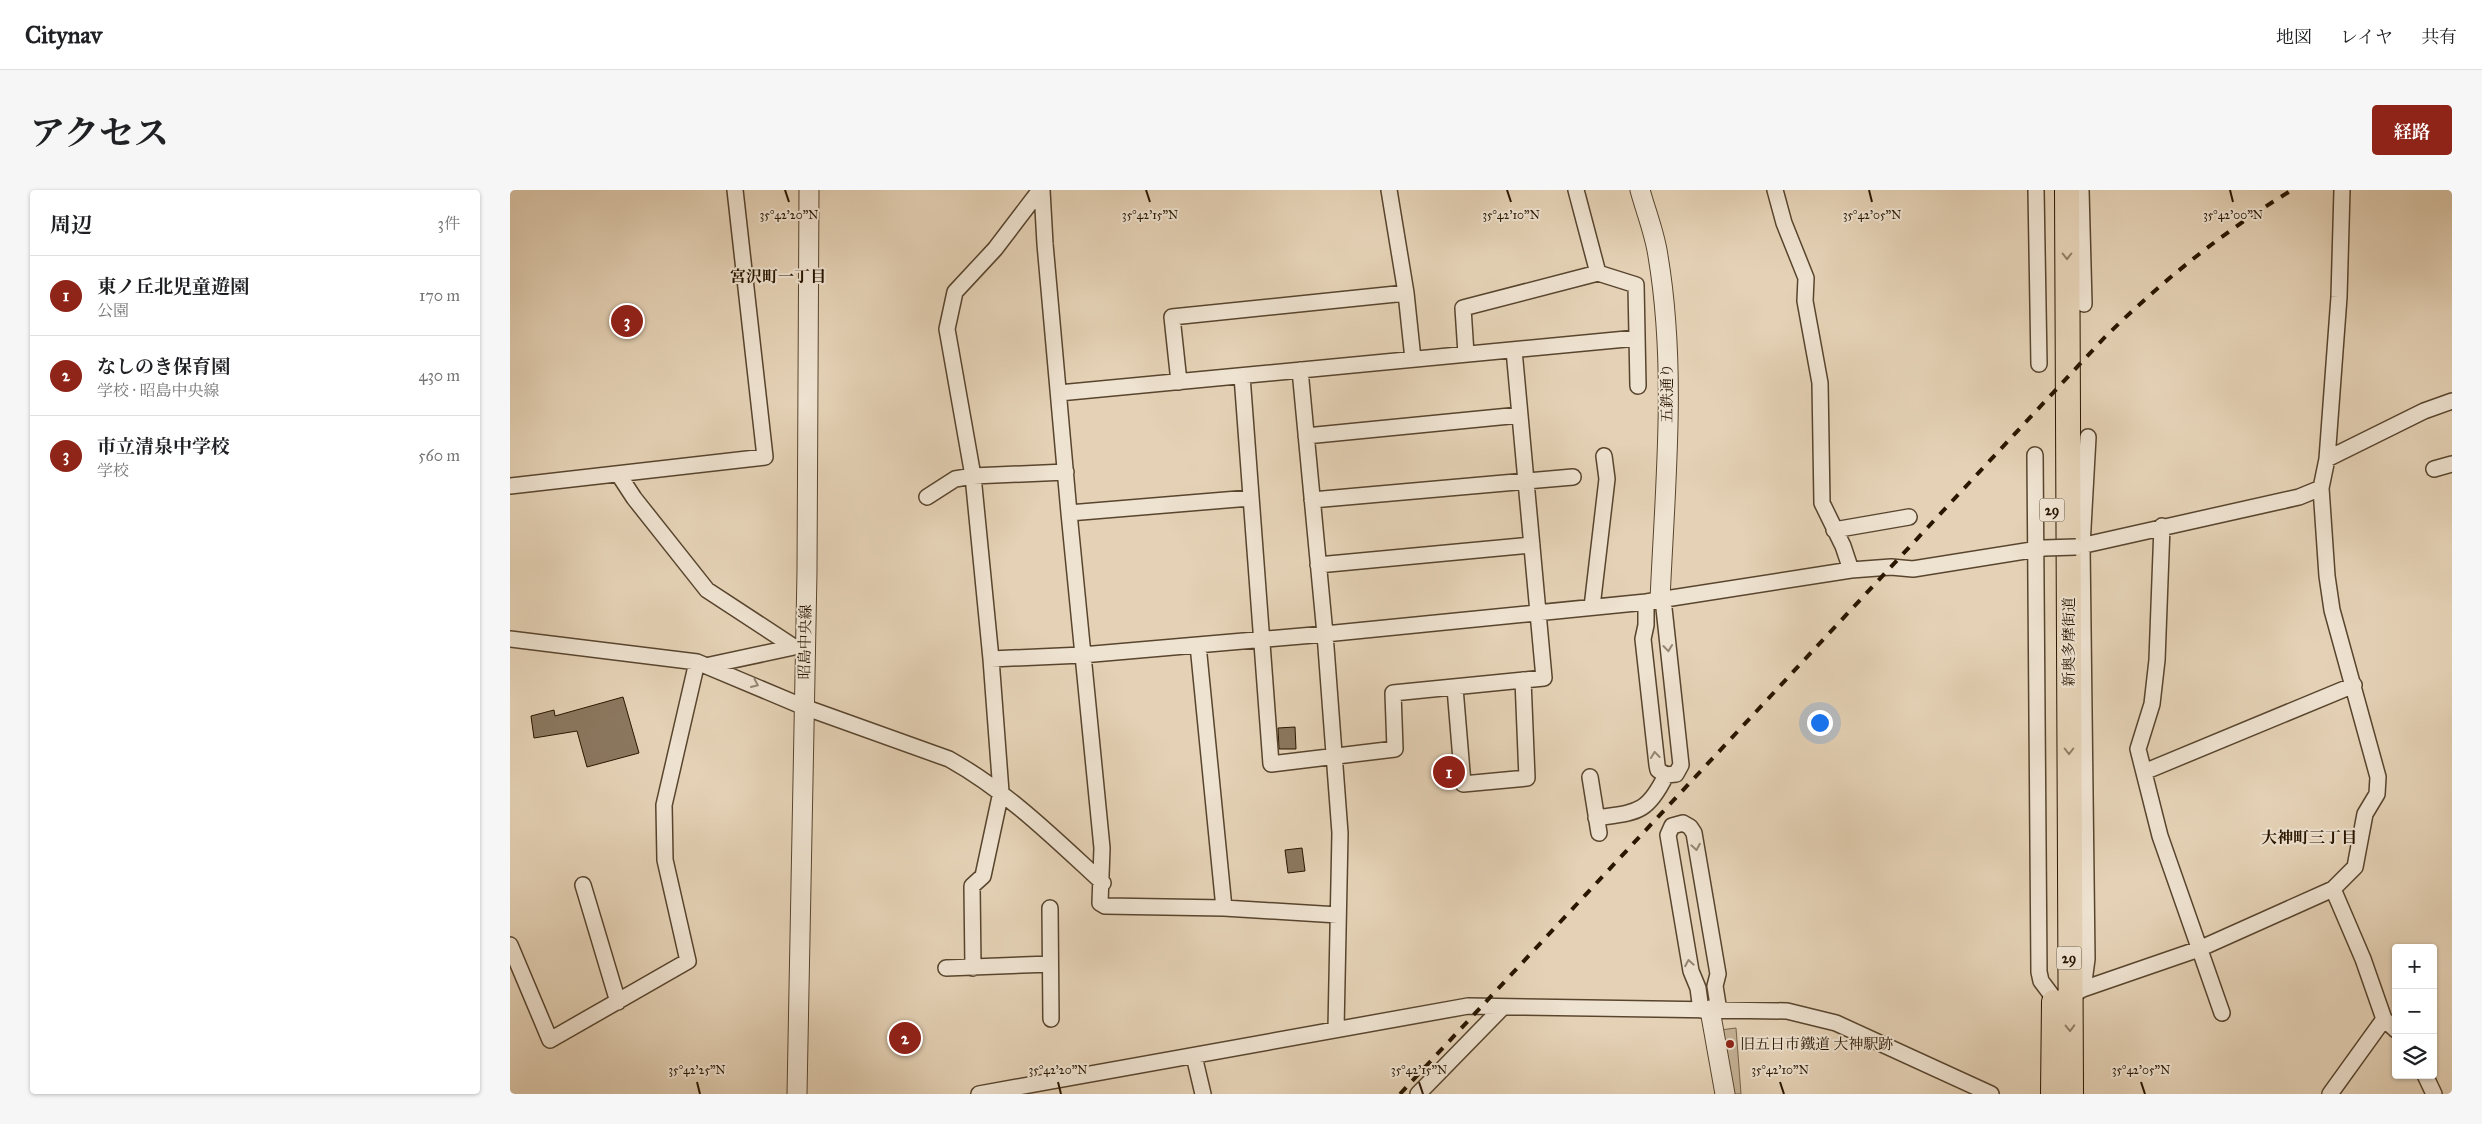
<!DOCTYPE html>
<html lang="ja">
<head>
<meta charset="utf-8">
<style>
  :root { --surface:#fff; --page:#f6f6f6; --text:#202124; --muted:#757577; --line:#e0e0e0; --accent:#8f2418 }
  body { margin:0; font-family:"IM FELL Great Primer","Noto Serif JP",serif; background:var(--page); color:var(--text) }
  .controls { position:absolute; right:15px; bottom:15px; display:grid; overflow:hidden; border-radius:5px; box-shadow:0 1px 4px #0004 }
  .controls button { width:45px; height:45px; display:grid; place-items:center; padding:0; border:0; border-bottom:1px solid var(--line); background:var(--surface); color:var(--text); font:25px sans-serif }
  .you { position:absolute; left:1309px; top:532px; width:18px; height:18px; margin:-12px; border:4px solid #fff; border-radius:50%; background:#1a73e8; box-shadow:0 0 0 8px #1a73e833 }
  .badge { display:grid; place-items:center; width:32px; height:32px; border-radius:50%; background:var(--accent); color:#fff; font-size:16px; font-weight:700 }
  .pin { position:absolute; translate:-50% -50%; border:2px solid #fff; box-shadow:0 1px 5px #0006 }
  .list { margin:0; padding:0; list-style:none }
  h2 { display:flex; justify-content:space-between; align-items:center; height:65px; margin:0; padding:0 20px; font-size:21px }
  h2 small { font-size:16px; font-weight:400; color:var(--muted) }
  .list li { display:grid; grid-template-columns:32px 1fr auto; gap:15px; align-items:center; box-sizing:border-box; height:80px; padding:0 20px; border-top:1px solid var(--line) }
  .list b { display:block; font-size:19px; white-space:nowrap }
  .list p { margin:0; font-size:16px; white-space:nowrap; color:var(--muted) }
  .list em { font-size:16px; font-style:normal; color:var(--muted) }
  .icon { flex:none; width:28px; height:28px; fill:none; stroke:currentColor; stroke-width:2; stroke-linecap:round; stroke-linejoin:round }
  .map { position:relative; flex:none; width:1942px; height:904px; overflow:hidden; border-radius:5px }
  header { display:flex; align-items:center; gap:30px; box-sizing:border-box; height:70px; padding:0 25px; background:var(--surface); border-bottom:1px solid var(--line) }
  header strong { font-size:24px }
  nav { display:flex; gap:28px; margin-inline-start:auto; font-size:18px }
  .intro { display:flex; align-items:center; justify-content:space-between; box-sizing:border-box; height:120px; padding:0 30px }
  h1 { margin:0; font-size:35px }
  .button { padding:12px 22px; border-radius:5px; background:var(--accent); color:#fff; font-size:18px; font-weight:700 }
  main { display:flex; gap:30px; padding:0 30px }
  aside { flex:1; background:var(--surface); border-radius:5px; box-shadow:0 1px 4px #0004 }
  .map>svg:first-child { display:block }
</style>
</head>
<body>
<header>
<strong>Citynav</strong>
<nav><a>地図</a><a>レイヤ</a><a>共有</a></nav>
</header>
<div class="intro"><h1>アクセス</h1><a class="button">経路</a></div>
<main>
<aside>
<h2>周辺<small>3件</small></h2>
<ul class="list">
<li><span class="badge">1</span><div><b>東ノ丘北児童遊園</b><p>公園</p></div><em>170 m</em></li>
<li><span class="badge">2</span><div><b>なしのき保育園</b><p>学校 · 昭島中央線</p></div><em>430 m</em></li>
<li><span class="badge">3</span><div><b>市立清泉中学校</b><p>学校</p></div><em>560 m</em></li>
</ul>
</aside>
<div class="map">
<svg width="1942" height="904" viewBox="0 0 1942 904">
  <rect width="100%" height="100%" fill="#e5d2b6"/>
  <filter id="stains"><feTurbulence type="fractalNoise" baseFrequency=".004" numOctaves="4"/><feColorMatrix values="0 0 0 0 .2 0 0 0 0 .09 0 0 0 0 .02 0 0 0 .5 -.17"/></filter>
  <radialGradient id="worn" r=".72"><stop offset=".6" stop-color="#630" stop-opacity="0"/><stop offset="1" stop-color="#630" stop-opacity=".3"/></radialGradient>
  <path fill="#c5b297" stroke="#77644c" d="M 947,571 L 948,591 L 931,592 L 930,573 Z
    M 1226,838 L 1231,904 L 1222,904 L 1210,840 Z"/>
  <path fill="#8b785f" stroke="#291600" d="M 113,507 L 129,563 L 77,577 L 67,541 L 24,548 L 21,526 L 44,520 L 45,526 Z
    M 785,537 L 786,559 L 769,559 L 768,538 Z
    M 792,658 L 795,681 L 778,683 L 775,660 Z"/>
  <g fill="none" stroke-linecap="round" stroke-linejoin="round">
    <g stroke="#58452e" stroke-width="18">
      <path id="minor" d="M 532,0 L 535,54 L 559,323 L 592,658 L 590,713 L 595,716 L 714,718 L 828,725
        M 879,0 L 896,103 L 903,169
        M 1066,0 L 1088,83 L 1126,95 L 1128,196
        M 1265,0 L 1274,33 L 1296,88 L 1295,111 L 1310,193 L 1312,313 L 1333,356 L 1341,380
        M 1526,0 L 1529,174
        M 1571,0 L 1574,114
        M 956,164 L 953,118 L 1088,83
        M 790,180 L 815,444 L 830,643 L 826,839
        M 732,186 L 761,574 L 885,559 L 883,503 L 1034,488 L 1004,160
        M 669,192 L 662,127 L 896,103
        M 549,203 L 1127,148
        M 796,246 L 1010,225
        M 1525,265 L 1529,782 L 1531,791 L 1543,807
        M 1817,269 L 1914,221 L 1942,211
        M 1924,279 L 1942,274
        M 109,285 L 124,308 L 197,400 L 284,457
        M 0,296 L 255,267 L 225,0
        M 417,307 L 445,289 L 463,286 L 556,282
        M 802,310 L 1063,287
        M 559,323 L 740,308
        M 1652,336 L 1647,470 L 1642,514 L 1628,559 L 1650,646 L 1712,823
        M 1324,340 L 1399,327
        M 1566,357 L 1789,307 L 1811,298
        M 808,375 L 1022,355
        M 1136,412 L 1136,435 L 1133,449 L 1147,575 L 1148,580 L 1156,585 L 1166,584 L 1171,575 L 1153,409
        M 1082,417 L 1097,289 L 1094,266
        M 0,449 L 187,472 L 294,517 L 439,569 C 498,602 544,648 593,693
        M 688,455 L 714,718
        M 481,469 L 572,465 L 815,444 L 1136,412 L 1341,380 L 1381,377 L 1403,379 L 1534,358
        M 200,475 L 284,457
        M 945,498 L 953,594 L 1017,588 L 1013,490
        M 1634,582 L 1844,495
        M 1080,587 L 1089,643
        M 1086,628 C 1127,622 1137,624 1156,585
        M 73,695 L 108,812
        M 1823,699 L 1853,769 L 1874,829 L 1886,840
        M 540,718 L 541,829
        M 0,755 L 40,850 L 178,771 L 155,670 L 154,615 L 187,472
        M 436,778 L 540,774
        M 463,778 L 462,696 L 473,686 L 491,602 L 481,469 L 463,286 L 437,139 L 445,102 L 485,59 L 530,0
        M 1573,799 L 1577,769 L 1572,356 L 1578,247
        M 1560,806 L 1573,799 L 1689,759 L 1823,699 L 1845,677 L 1855,624 L 1867,604 L 1868,587 L 1822,420 L 1817,386 L 1811,298 L 1817,269 L 1829,107 L 1832,0
        M 1191,820 L 1188,798 L 1181,781 L 1158,645 L 1162,636 L 1173,633 L 1180,637 L 1184,643 L 1208,784 L 1205,796 L 1209,821
        M 684,866 L 693,904
        M 1915,885 L 1924,904
        M 469,904 L 958,816 L 1277,821 L 1326,833 L 1481,904
        M 908,904 L 993,817
        M 1820,904 L 1874,829"/>
    </g>
    <g stroke="#58452e" stroke-width="21">
      <path id="tertiary" d="M 1130,0 C 1136,22 1145,44 1148,66 C 1167,179 1155,296 1150,410
        M 1200,820 L 1215,904
        M 287,904 L 297,381 L 299,0"/>
    </g>
    <g stroke="#291600" stroke-width="26">
      <path id="primary" d="M 1557,0 L 1561,904
        M 1543,904 L 1544,812"/>
    </g>
    <use href="#minor" stroke="#eee2d0" stroke-width="15"/>
    <use href="#tertiary" stroke="#eee2d0" stroke-width="19"/>
    <use href="#primary" stroke="#e5d2b6" stroke-width="24"/>
    <path stroke="#291600" stroke-width="4" stroke-dasharray="9 9" stroke-linecap="butt" d="M 890,904 L 1595,147 C 1652,91 1714,41 1782,0"/>
    <g stroke="#58452e" stroke-width="18" stroke-linecap="butt">
      <path id="minor-bridge" d="M 1534,358 L 1566,357"/>
    </g>
    <use href="#minor-bridge" stroke="#eee2d0" stroke-width="15"/>
  </g>
  <defs><path id="oneway-chevron" d="M-2-3.5L2.5 0L-2 3.5" fill="none" stroke-width="1.6" stroke-linecap="round" stroke-linejoin="round" transform="scale(1.25)"/></defs>
  <g stroke="#907d64">
    <use href="#oneway-chevron" transform="translate(1557 66) rotate(90)"/>
    <use href="#oneway-chevron" transform="translate(1559 561) rotate(90)"/>
    <use href="#oneway-chevron" transform="translate(1560 838) rotate(89)"/>
  </g>
  <g stroke="#958672">
    <use href="#oneway-chevron" transform="translate(1158 458) rotate(84)"/>
    <use href="#oneway-chevron" transform="translate(245 494) rotate(24)"/>
    <use href="#oneway-chevron" transform="translate(1145 565) rotate(-96)"/>
    <use href="#oneway-chevron" transform="translate(1186 657) rotate(80)"/>
    <use href="#oneway-chevron" transform="translate(1179 773) rotate(-100)"/>
  </g>
  <path fill="none" stroke="#291600" stroke-width="2" d="M 275,0 L 279,12M 636,0 L 640,12M 997,0 L 1001,12M 1359,0 L 1362,12M 1720,0 L 1723,12M 187,892 L 190,904M 548,892 L 551,904M 909,892 L 913,904M 1270,892 L 1274,904M 1631,892 L 1635,904"/>
  <circle fill="#8f2418" stroke="#eee2d0" stroke-width="2" cx="1220" cy="854" r="5"/>
  <g text-anchor="middle" stroke-width="4" stroke-linejoin="round" paint-order="stroke">
    <g fill="#eee2d0" stroke="#64533e" stroke-width="1">
      <rect x="1529.5" y="308.5" width="25" height="23" rx="4"/>
      <rect x="1546.5" y="756.5" width="25" height="23" rx="4"/>
    </g>
    <g font-size="14" font-weight="bold" fill="#291600">
      <text x="1542" y="325">29</text>
      <text x="1559" y="773">29</text>
    </g>
    <g font-size="15" fill="#291600" stroke="#eee2d0">
      <text transform="translate(1157 203) rotate(-90)" y="5">五鉄通り</text>
      <text transform="translate(295 452) rotate(-89)" y="5">昭島中央線</text>
      <text transform="translate(1559 452) rotate(-90)" y="5">新奥多摩街道</text>
    </g>
    <g font-size="15" fill="#291600" stroke="#eee2d0" text-anchor="start">
      <text x="1230" y="859">旧五日市鐵道 大神駅跡</text>
    </g>
    <g font-size="16" font-weight="bold" fill="#291600" stroke="#eee2d0">
      <text x="268" y="92">宮沢町一丁目</text>
      <text x="1799" y="653">大神町三丁目</text>
    </g>
  </g>
  <g font-size="12" text-anchor="middle" fill="#291600" stroke="#eee2d0" stroke-width="4" stroke-linejoin="round" paint-order="stroke">
    <text x="1723" y="29">35°42'00"N</text>
    <text x="279" y="29">35°42'20"N</text>
    <text x="640" y="29">35°42'15"N</text>
    <text x="1001" y="29">35°42'10"N</text>
    <text x="1362" y="29">35°42'05"N</text>
    <text x="187" y="884">35°42'25"N</text>
    <text x="548" y="884">35°42'20"N</text>
    <text x="909" y="884">35°42'15"N</text>
    <text x="1270" y="884">35°42'10"N</text>
    <text x="1631" y="884">35°42'05"N</text>
  </g>
  <rect width="100%" height="100%" filter="url(#stains)"/>
  <rect width="100%" height="100%" fill="url(#worn)"/>
</svg>
<div class="controls">
<button>+</button>
<button>−</button>
<button><svg class="icon" aria-label="layers" viewBox="0 0 24 24"><path d="M12 4l9 5-9 5-9-5zM3 14l9 5 9-5"/></svg></button>
</div>
<div class="you"></div>
<div class="pin badge" style="left:939px;top:582px">1</div>
<div class="pin badge" style="left:395px;top:848px">2</div>
<div class="pin badge" style="left:117px;top:131px">3</div>
</div>
</main>
</body>
</html>
